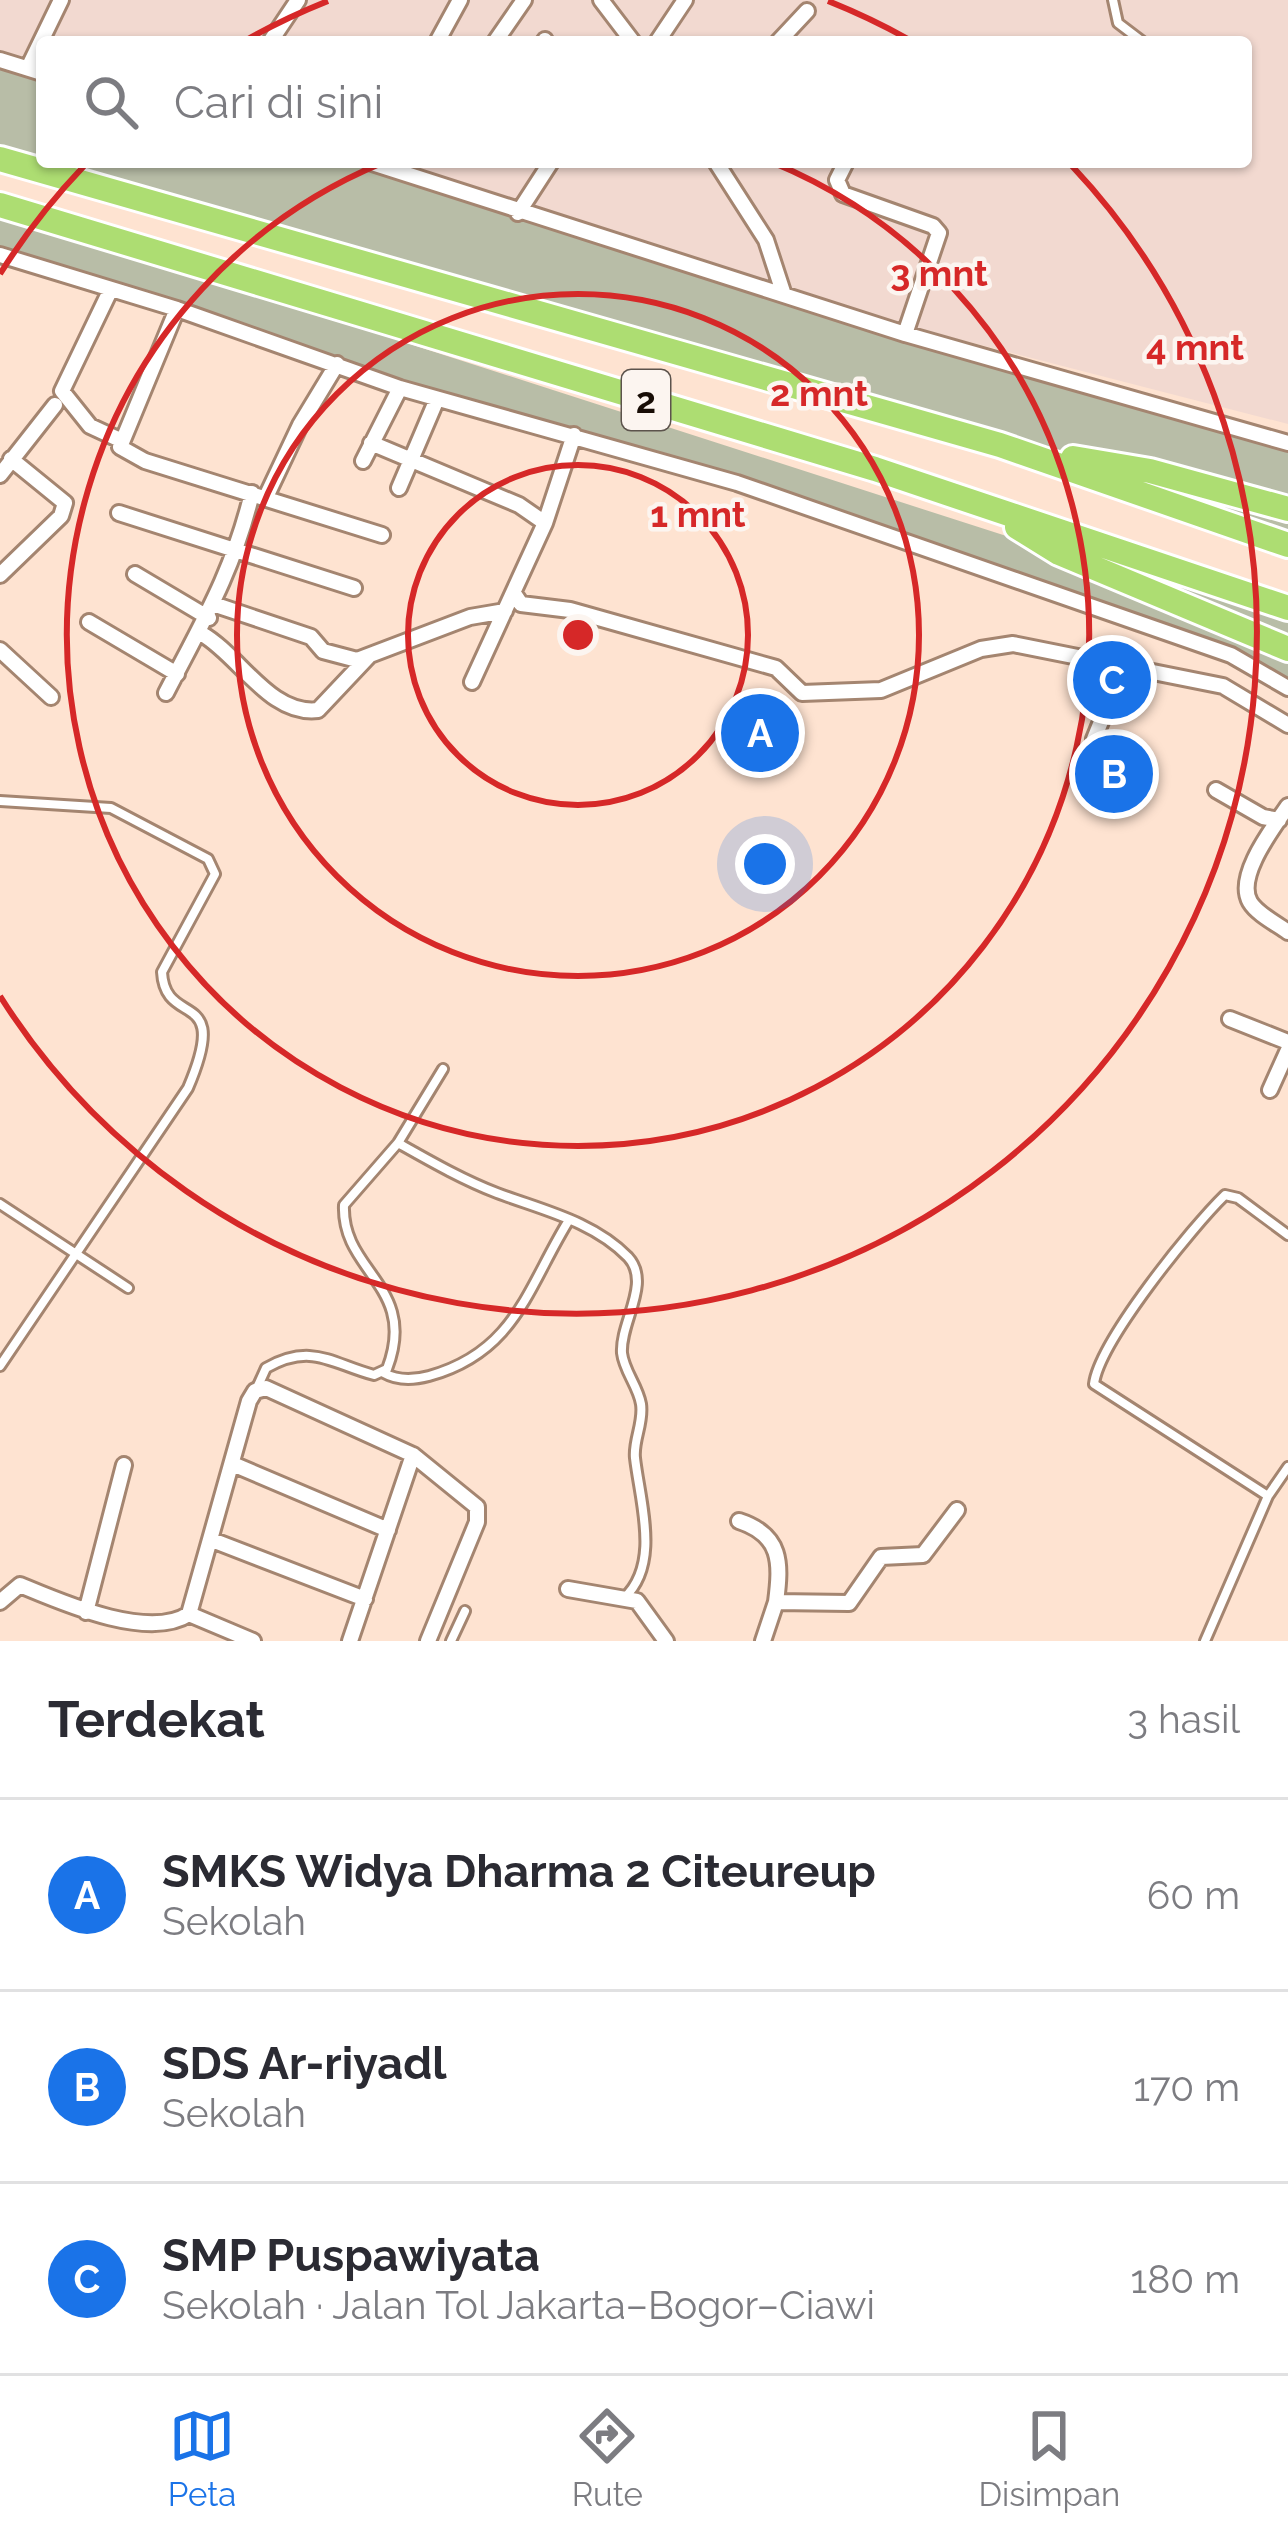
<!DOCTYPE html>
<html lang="id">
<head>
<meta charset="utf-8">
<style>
  :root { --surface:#fff; --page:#f2f2f3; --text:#2b2b33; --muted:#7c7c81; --line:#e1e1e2; --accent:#1a73e8 }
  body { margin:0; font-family:Raleway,sans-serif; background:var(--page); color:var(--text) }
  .you { position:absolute; left:765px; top:864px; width:42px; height:42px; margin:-30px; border:9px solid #fff; border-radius:50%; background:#1a73e8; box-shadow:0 0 0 18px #1a73e833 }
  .badge { display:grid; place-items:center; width:78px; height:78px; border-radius:50%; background:var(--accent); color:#fff; font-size:39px; font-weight:700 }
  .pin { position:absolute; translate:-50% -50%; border:6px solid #fff; box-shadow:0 3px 12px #0006 }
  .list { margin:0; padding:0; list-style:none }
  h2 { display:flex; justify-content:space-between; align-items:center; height:156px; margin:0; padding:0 48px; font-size:51px }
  h2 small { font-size:39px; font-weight:400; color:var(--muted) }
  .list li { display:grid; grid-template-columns:78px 1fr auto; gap:36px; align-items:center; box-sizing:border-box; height:192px; padding:0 48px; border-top:3px solid var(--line) }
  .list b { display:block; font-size:45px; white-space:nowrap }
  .list p { margin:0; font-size:39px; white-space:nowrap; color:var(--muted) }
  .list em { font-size:39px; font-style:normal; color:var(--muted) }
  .icon { flex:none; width:66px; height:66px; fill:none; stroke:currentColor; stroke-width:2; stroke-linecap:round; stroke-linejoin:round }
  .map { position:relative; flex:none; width:1288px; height:1641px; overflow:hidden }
  .search { position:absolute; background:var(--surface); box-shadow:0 3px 9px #0004; left:36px; right:36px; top:36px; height:132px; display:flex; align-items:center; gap:30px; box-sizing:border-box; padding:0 42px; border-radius:12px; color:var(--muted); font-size:45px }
  .sheet { height:732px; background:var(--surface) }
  nav { display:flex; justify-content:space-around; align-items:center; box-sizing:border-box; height:168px; border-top:3px solid var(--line); background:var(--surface); font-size:33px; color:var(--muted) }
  nav a { display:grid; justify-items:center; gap:6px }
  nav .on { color:var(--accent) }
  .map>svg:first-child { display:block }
</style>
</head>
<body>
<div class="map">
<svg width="1288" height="1641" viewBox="0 0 1288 1641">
  <rect width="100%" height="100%" fill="#fee3d1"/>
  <path fill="#f2d9d0" d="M 0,0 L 1288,0 L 1288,424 L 269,162 L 1246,162 L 1246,42 L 42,42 L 42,102 L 0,90 Z"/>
  <path fill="#b8bda7" d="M 0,56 L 42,69 L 42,162 L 347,162 L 1288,443 L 1288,545 L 1000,445 L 0,158 Z
    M 0,212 L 1059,553 L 1288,611 L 1288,687 L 1254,668 L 737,483 L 400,388 L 0,255 Z"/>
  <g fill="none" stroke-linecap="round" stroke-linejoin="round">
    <g stroke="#a48570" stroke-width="14">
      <path id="service" d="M 1113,0 L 1118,23 L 1143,42
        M 0,801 L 111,808 L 208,859 L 215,874 L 162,972 C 165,1030 232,985 188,1088 L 0,1366
        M 398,1143 C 430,1161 463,1180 497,1193 C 542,1210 593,1221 628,1257 C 652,1283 620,1322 622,1353 C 624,1371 638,1386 641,1404 C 644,1423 633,1440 635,1458 C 640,1502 661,1564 624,1598
        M 0,1204 L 128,1288
        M 384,1373 C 398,1381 414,1380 429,1376 C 516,1352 528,1286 569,1220
        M 256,1390 L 266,1368 C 312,1342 332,1364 374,1375 L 387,1369 C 419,1286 341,1272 344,1205 L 398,1143 L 443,1069
        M 1268,1496 L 1094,1384 C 1099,1342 1192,1227 1225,1195 L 1238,1198 L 1288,1235
        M 451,1641 L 465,1611
        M 1205,1641 L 1268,1496 L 1288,1467"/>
    </g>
    <g stroke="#a48570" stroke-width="20">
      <path id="minor" d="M 601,0 L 633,42
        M 270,42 L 298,0
        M 437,42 L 460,0
        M 495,42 L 524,0
        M 544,42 L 545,40
        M 657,42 L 685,0
        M 778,42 L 807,11
        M 0,60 L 42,73
        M 28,68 L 61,0
        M 369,162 L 905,334 L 1288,443
        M 716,162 L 766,240 L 784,295
        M 846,162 L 837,180 L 843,194 L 933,226 L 939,233 L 905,334
        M 518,213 L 551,162
        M 0,255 L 177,309 L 400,388 L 737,483 L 1231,655 L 1288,688
        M 110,291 L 62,391 L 90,426 L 118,439
        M 177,309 L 120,447 L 145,461 L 382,535
        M 371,443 L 519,505 L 545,523
        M 363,461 L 400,388
        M 0,475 L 55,405
        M 399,488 L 437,399
        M 266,497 L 300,425 L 337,364
        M 119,513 L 354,588
        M 135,574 L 209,618
        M 0,575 L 61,516 L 65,503 L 11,459
        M 515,595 L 521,604 L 570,610 L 776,668 L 802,693 L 881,690 L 981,649 L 1013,644 L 1223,686 L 1288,725
        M 216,605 L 311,637 L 323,651 L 357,660 L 470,617 L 505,611
        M 89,622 L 177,674
        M 202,634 C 239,655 270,716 318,710 L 368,657
        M 0,650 L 51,697
        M 472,682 L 545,523 L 574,435
        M 166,693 C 202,623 233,572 252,493
        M 1094,739 L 1123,667
        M 1216,790 L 1263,817 L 1279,820
        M 1288,806 C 1274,827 1235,876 1250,902 C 1257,914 1277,924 1288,932
        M 1230,1019 L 1288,1042
        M 1270,1090 L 1288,1050
        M 235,1465 L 388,1530
        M 739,1521 C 782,1535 781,1563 776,1602 L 849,1603 L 881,1557 L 923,1555 L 957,1510
        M 212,1540 L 365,1599
        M 568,1589 L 637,1601 L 666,1641
        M 0,1602 L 20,1585 C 61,1602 148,1641 189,1614
        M 86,1612 L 124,1465
        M 253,1641 L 189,1614 L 249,1401 L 255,1391 L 266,1388 L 413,1455 L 477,1507 L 477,1522 L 428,1641
        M 350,1641 L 413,1455
        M 763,1641 L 776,1602"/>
    </g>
    <g stroke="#fff" stroke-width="30">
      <path id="motorway" d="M 0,159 L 1000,445 L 1288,545
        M 0,205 L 875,469 L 1288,608
        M 1073,458 L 1150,471 L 1288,509
        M 1017,527 L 1059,553 L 1288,649"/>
    </g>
    <use href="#service" stroke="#fff" stroke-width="8"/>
    <use href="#minor" stroke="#fff" stroke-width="14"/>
    <use href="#motorway" stroke="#addd72" stroke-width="24"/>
  </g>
  <g fill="none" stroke="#d62828" stroke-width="6">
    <circle cx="578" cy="635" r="170"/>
    <circle cx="578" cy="635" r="341"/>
    <path d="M774 163A511 511 0 1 1 382 163"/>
    <path d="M0 274A681 681 0 0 1 84 166M248 39A681 681 0 0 1 328 1M828 1A681 681 0 0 1 908 39M1072 166A681 681 0 1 1 0 996"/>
  </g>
  <g text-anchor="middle" stroke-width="9" stroke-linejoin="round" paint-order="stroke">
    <rect fill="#fcf5f0" stroke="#5c534c" stroke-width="3" x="622" y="370" width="48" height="60" rx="9"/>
    <g font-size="36" font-weight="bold" fill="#180d06">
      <text x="646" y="413">2</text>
    </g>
  </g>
  <circle cx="578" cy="635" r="18" fill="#d62828" stroke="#fcf5f0" stroke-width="6"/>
  <g font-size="36" text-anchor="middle" font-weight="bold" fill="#d62828" stroke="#fcf5f0" stroke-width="9" stroke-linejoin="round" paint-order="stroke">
    <text x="939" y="286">3 mnt</text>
    <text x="1195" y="360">4 mnt</text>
    <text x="819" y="406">2 mnt</text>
    <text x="698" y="527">1 mnt</text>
  </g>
</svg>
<div class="you"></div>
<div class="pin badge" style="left:760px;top:733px">A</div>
<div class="pin badge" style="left:1114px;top:774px">B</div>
<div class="pin badge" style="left:1112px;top:680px">C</div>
<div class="search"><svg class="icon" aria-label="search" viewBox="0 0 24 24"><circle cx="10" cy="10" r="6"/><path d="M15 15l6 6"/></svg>Cari di sini</div>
</div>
<section class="sheet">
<h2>Terdekat<small>3 hasil</small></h2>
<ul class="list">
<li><span class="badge">A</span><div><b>SMKS Widya Dharma 2 Citeureup</b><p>Sekolah</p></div><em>60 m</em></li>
<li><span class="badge">B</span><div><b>SDS Ar-riyadl</b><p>Sekolah</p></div><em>170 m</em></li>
<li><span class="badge">C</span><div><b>SMP Puspawiyata</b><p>Sekolah · Jalan Tol Jakarta–Bogor–Ciawi</p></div><em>180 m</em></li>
</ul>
</section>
<nav>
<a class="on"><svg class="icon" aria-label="map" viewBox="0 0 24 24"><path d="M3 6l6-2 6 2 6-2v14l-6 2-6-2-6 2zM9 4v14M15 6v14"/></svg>Peta</a>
<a><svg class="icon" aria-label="directions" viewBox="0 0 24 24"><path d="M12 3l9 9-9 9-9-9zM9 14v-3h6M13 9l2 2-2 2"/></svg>Rute</a>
<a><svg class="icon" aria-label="saved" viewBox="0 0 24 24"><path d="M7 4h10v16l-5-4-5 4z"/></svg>Disimpan</a>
</nav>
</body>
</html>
